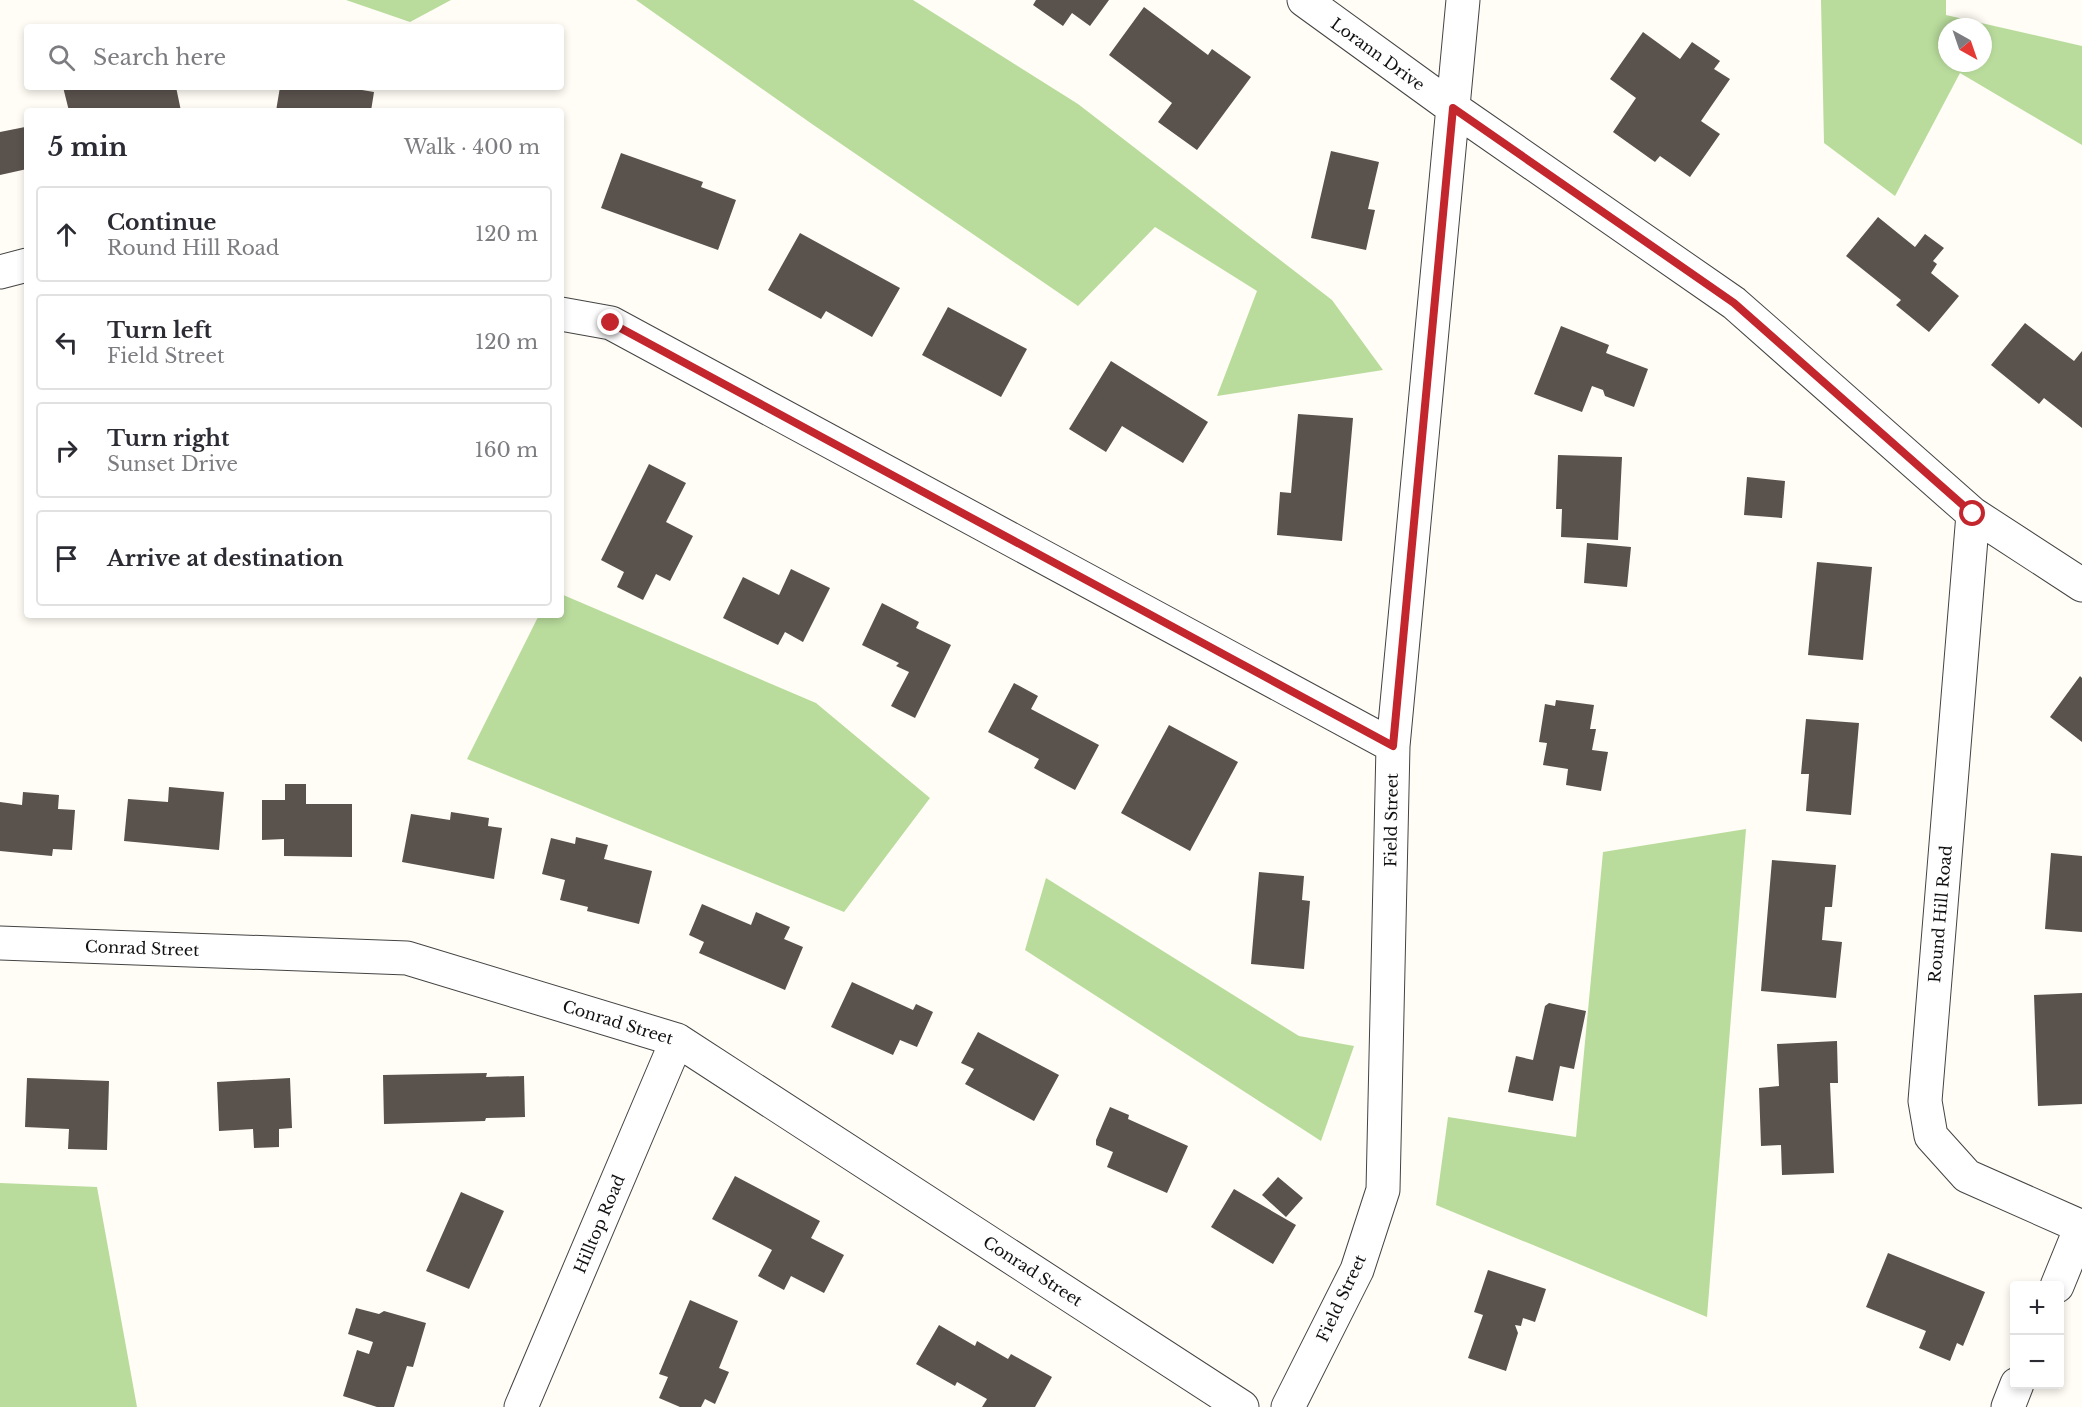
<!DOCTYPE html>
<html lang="en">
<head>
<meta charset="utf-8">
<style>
  :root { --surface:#fff; --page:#f7f7f7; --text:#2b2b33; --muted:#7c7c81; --line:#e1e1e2 }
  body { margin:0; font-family:"Libre Baskerville",serif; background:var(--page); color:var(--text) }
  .controls { position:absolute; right:18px; bottom:18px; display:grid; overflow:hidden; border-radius:6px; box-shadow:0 3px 9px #0003 }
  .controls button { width:54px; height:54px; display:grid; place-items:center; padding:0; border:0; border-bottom:2px solid var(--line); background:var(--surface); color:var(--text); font:30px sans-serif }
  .compass { position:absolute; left:1938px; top:18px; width:54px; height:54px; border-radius:50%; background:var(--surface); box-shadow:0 3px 9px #0003; rotate:140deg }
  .stop { position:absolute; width:18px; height:18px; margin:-14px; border:4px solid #c4262e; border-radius:50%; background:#fff }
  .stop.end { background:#c4262e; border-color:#fff; box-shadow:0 2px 6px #0008 }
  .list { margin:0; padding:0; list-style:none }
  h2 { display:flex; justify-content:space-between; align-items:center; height:78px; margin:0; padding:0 24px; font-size:26px }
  h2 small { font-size:20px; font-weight:400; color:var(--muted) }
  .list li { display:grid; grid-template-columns:39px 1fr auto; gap:18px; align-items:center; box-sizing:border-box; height:96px; margin:0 12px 12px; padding:0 12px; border:2px solid var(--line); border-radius:6px }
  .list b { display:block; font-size:22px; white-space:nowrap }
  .list p { margin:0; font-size:20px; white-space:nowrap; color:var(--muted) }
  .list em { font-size:20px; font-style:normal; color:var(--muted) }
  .icon { flex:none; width:33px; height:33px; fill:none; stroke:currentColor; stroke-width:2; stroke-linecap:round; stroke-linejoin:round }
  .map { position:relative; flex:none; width:2082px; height:1407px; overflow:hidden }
  .search { position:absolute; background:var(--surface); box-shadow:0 3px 9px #0003; left:24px; top:24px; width:540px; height:66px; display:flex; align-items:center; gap:15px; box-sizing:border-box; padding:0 21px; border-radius:6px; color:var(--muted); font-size:22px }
  .panel { position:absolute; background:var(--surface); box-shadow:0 3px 9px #0003; left:24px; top:108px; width:540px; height:510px; border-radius:6px }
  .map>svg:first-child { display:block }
</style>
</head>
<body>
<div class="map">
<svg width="2082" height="1407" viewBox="0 0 2082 1407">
  <rect width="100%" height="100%" fill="#fffdf5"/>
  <path fill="#b9dc9c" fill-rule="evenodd" d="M 346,0 L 451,0 L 410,22 Z
    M 636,0 L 913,0 L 1078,104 L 1332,300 L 1383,370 L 1217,396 L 1257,291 L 1155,227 L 1078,306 L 812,124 Z
    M 1821,0 L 1946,0 L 1946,15 L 2082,46 L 2082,145 L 1960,73 L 1895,196 L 1824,143 ZM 1947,27 L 1983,27 L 1983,63 L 1947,63 Z
    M 561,594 L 816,703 L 930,798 L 844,912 L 467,759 L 539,615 L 561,615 Z
    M 1746,829 L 1707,1317 L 1436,1205 L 1448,1117 L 1576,1137 L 1603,852 Z
    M 1046,878 L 1299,1036 L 1354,1046 L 1321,1141 L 1025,950 Z
    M 0,1183 L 97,1187 L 137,1407 L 0,1407 Z"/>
  <path fill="#5a524d" d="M 1036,0 L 1109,0 L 1090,26 L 1072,13 L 1063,26 L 1033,5 Z
    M 1144,7 L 1208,55 L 1212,49 L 1251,77 L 1197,150 L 1158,122 L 1172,103 L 1109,55 Z
    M 1643,32 L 1680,59 L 1692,42 L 1720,61 L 1714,69 L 1730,79 L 1701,121 L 1720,134 L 1690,177 L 1660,156 L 1655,162 L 1613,132 L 1636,98 L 1610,79 Z
    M 63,87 L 176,87 L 181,111 L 69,111 Z
    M 280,87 L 344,87 L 374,92 L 371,111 L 276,111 Z
    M 25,127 L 27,138 L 27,169 L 0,175 L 0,132 Z
    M 1331,151 L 1379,162 L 1368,209 L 1375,210 L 1366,250 L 1311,238 Z
    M 621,153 L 703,182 L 701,187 L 736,200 L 718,250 L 601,208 Z
    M 1878,217 L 1915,247 L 1925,234 L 1944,248 L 1933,261 L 1937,264 L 1931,273 L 1959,296 L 1929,332 L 1896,305 L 1901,300 L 1846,256 Z
    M 800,233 L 900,288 L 872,337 L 826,311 L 821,319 L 768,290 Z
    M 948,307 L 1027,349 L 1001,397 L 922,355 Z
    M 2025,323 L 2074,361 L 2082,351 L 2082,428 L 2044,398 L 2039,404 L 1991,365 Z
    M 1561,326 L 1609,345 L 1606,353 L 1648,369 L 1634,407 L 1605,396 L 1603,390 L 1592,386 L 1582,412 L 1534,394 Z
    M 1111,361 L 1208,422 L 1183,463 L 1122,426 L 1106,452 L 1069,429 Z
    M 1298,414 L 1353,418 L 1342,541 L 1277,535 L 1280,492 L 1291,493 Z
    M 1558,455 L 1622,457 L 1618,540 L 1561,537 L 1562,509 L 1556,509 Z
    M 649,464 L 686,483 L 666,522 L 693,536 L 670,581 L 656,574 L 643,600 L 617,587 L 624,572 L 601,560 Z
    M 1747,477 L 1785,481 L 1782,518 L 1744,515 Z
    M 1587,543 L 1631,547 L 1627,587 L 1584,583 Z
    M 1817,562 L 1872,567 L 1863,660 L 1808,655 Z
    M 791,569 L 830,588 L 803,642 L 785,632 L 778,645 L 723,618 L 743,577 L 779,595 Z
    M 882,603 L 919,622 L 916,628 L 951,645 L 915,718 L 891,706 L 909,672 L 896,666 L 899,663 L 862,645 Z
    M 2080,676 L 2082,678 L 2082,742 L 2050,717 Z
    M 1014,683 L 1038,696 L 1031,709 L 1099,745 L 1075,790 L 1034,768 L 1039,759 L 988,732 Z
    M 1556,700 L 1594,705 L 1590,729 L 1596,729 L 1592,750 L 1608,752 L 1601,791 L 1566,785 L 1568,769 L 1543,765 L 1547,743 L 1539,742 L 1545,704 L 1555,706 Z
    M 1806,719 L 1859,723 L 1851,815 L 1806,811 L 1809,774 L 1801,774 Z
    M 1169,725 L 1238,762 L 1190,851 L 1121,813 Z
    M 285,784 L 306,784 L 306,804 L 352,804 L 352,857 L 284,856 L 284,839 L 262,840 L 262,800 L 285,800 Z
    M 169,787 L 224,792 L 219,850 L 124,841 L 128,799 L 168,802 Z
    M 23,792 L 59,795 L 58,809 L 75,810 L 72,850 L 53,849 L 52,856 L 0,851 L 0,802 L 22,805 Z
    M 451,812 L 489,818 L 488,826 L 502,828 L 494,879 L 402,862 L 411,814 L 450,820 Z
    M 576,837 L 608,845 L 604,859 L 652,871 L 639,924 L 587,911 L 588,907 L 560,900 L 565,880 L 542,874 L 551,838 L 575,844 Z
    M 2051,853 L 2082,856 L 2082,932 L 2045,929 Z
    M 1772,860 L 1836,865 L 1832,907 L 1825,907 L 1822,940 L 1842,942 L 1836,998 L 1761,991 Z
    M 1259,872 L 1304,876 L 1302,900 L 1310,901 L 1304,969 L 1251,964 Z
    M 702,904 L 751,925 L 756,912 L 790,927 L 784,939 L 803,947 L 785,990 L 699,953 L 704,942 L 689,935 Z
    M 852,982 L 913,1010 L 916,1004 L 933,1012 L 917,1047 L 900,1040 L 893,1055 L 831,1027 Z
    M 2082,993 L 2082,1104 L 2038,1106 L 2034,995 Z
    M 1549,1003 L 1586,1011 L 1574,1069 L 1560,1066 L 1553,1101 L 1508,1092 L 1516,1056 L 1533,1060 L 1545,1006 Z
    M 978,1032 L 1059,1075 L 1034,1121 L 965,1084 L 974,1069 L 961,1063 Z
    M 1837,1041 L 1838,1083 L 1830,1083 L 1834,1173 L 1782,1175 L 1781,1145 L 1761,1146 L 1759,1088 L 1779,1086 L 1777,1044 Z
    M 487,1073 L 486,1077 L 524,1076 L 525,1117 L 486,1118 L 485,1121 L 384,1124 L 383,1075 Z
    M 27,1078 L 109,1081 L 107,1150 L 68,1149 L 69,1129 L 25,1127 Z
    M 290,1078 L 292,1128 L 279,1129 L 279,1147 L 254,1148 L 253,1129 L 219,1131 L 217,1082 Z
    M 1110,1107 L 1129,1115 L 1128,1119 L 1188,1146 L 1167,1193 L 1107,1167 L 1113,1152 L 1096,1145 L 1096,1140 Z
    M 735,1176 L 820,1221 L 811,1238 L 844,1255 L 824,1293 L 791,1276 L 784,1290 L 758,1276 L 772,1250 L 712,1219 Z
    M 1278,1177 L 1303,1198 L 1286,1217 L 1262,1195 Z
    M 1234,1189 L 1296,1225 L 1273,1264 L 1211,1227 Z
    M 461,1192 L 504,1211 L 469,1289 L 426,1271 Z
    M 1888,1253 L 1985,1292 L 1963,1346 L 1957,1343 L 1950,1361 L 1919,1348 L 1926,1331 L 1866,1307 Z
    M 1488,1270 L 1546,1289 L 1535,1322 L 1523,1318 L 1521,1326 L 1515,1325 L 1518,1333 L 1506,1371 L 1468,1358 L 1483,1315 L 1474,1312 Z
    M 690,1300 L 738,1321 L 719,1368 L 729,1372 L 715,1404 L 705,1399 L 701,1407 L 680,1407 L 659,1398 L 668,1377 L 659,1374 Z
    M 356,1308 L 379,1314 L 384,1311 L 426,1323 L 413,1367 L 407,1366 L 394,1407 L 377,1407 L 343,1396 L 357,1350 L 369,1354 L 373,1342 L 348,1334 Z
    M 939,1325 L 975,1346 L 977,1341 L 1008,1359 L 1011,1354 L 1052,1377 L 1035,1407 L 982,1407 L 987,1399 L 957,1382 L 955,1386 L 916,1364 Z"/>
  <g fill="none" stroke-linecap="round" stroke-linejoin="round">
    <g stroke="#444" stroke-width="35">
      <path id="minor" d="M 1304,0 L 1453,108 L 1734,303 L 1973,514 L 2082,585
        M 0,272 L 27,265
        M 561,314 L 611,323 L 1393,746
        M 1973,514 L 1925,1101 L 1931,1136 L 1967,1176 L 2082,1227
        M 0,943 L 407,958 L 677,1040 L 1242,1407
        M 2057,1286 L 2081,1227
        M 521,1407 L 677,1040
        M 1288,1407 L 1357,1270 L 1383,1190 L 1393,746 L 1463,0
        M 2008,1407 L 2017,1384"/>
    </g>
    <use href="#minor" stroke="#fff" stroke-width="33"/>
  </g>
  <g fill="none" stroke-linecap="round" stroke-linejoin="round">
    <path stroke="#c4262e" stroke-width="8" d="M 611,323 L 1393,746 L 1453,108 L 1734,303 L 1973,514"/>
  </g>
  <g text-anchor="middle" stroke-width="6" stroke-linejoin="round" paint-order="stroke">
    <g font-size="16" fill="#111" stroke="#fff">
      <text transform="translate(1378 54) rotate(36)" y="6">Lorann Drive</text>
      <text transform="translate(1391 820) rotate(-89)" y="6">Field Street</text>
      <text transform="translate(1940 914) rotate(-85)" y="6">Round Hill Road</text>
      <text transform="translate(142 948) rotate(2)" y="6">Conrad Street</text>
      <text transform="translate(618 1022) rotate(17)" y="6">Conrad Street</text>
      <text transform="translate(599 1224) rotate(-67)" y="6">Hilltop Road</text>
      <text transform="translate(1033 1271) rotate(33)" y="6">Conrad Street</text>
      <text transform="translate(1341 1298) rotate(-65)" y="6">Field Street</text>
    </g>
  </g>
</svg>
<div class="controls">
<button>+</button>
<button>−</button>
</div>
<svg class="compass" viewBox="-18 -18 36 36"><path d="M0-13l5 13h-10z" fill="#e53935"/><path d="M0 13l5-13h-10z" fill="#7c7c81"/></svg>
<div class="stop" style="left:1973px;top:514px"></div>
<div class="stop end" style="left:611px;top:323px"></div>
<div class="search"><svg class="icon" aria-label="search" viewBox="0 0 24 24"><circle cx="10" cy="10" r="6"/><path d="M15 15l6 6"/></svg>Search here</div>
<section class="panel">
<h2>5 min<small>Walk · 400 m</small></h2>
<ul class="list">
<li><svg class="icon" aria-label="ahead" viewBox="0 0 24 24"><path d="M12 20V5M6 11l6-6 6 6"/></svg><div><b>Continue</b><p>Round Hill Road</p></div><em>120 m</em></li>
<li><svg class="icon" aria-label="left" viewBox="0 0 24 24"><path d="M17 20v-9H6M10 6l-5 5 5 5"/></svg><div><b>Turn left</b><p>Field Street</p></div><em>120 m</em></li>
<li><svg class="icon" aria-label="right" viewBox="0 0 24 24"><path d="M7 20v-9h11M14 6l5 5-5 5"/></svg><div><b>Turn right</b><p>Sunset Drive</p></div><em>160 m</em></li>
<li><svg class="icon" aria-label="arrive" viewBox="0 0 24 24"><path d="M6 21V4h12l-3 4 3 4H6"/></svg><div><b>Arrive at destination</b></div></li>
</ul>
</section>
</div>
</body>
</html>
